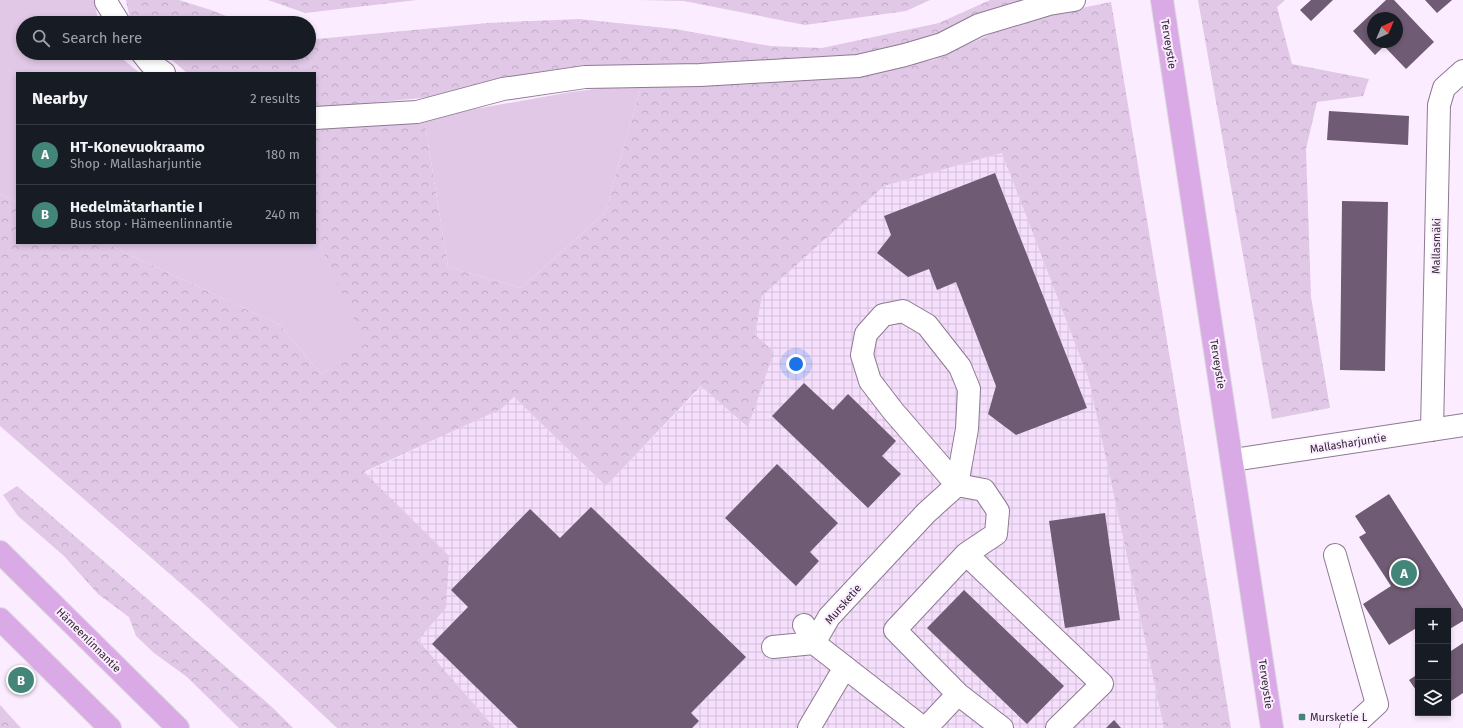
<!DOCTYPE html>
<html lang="en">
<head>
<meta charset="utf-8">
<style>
  :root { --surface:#171b24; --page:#242831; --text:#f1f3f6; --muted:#9ea1a6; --line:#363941; --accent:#438679 }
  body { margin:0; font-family:"Fira Sans",sans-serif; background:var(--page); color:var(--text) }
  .controls { position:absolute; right:12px; bottom:12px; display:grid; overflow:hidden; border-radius:0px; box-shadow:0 2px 6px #0003 }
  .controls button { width:36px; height:36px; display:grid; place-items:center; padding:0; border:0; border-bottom:1px solid var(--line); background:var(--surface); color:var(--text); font:20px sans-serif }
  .compass { position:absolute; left:1367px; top:12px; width:36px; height:36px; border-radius:50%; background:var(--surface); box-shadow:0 2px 6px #0003; rotate:44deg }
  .you { position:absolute; left:796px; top:364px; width:14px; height:14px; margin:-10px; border:3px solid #fff; border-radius:50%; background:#1a73e8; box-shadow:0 0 0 6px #1a73e833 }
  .badge { display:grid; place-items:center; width:26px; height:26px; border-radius:50%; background:var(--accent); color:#fff; font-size:13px; font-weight:700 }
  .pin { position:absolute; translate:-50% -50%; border:2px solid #fff; box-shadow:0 1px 4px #0006 }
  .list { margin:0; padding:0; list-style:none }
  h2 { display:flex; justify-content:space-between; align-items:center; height:52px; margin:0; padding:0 16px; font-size:17px }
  h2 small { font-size:13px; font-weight:400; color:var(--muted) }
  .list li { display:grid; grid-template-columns:26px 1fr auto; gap:12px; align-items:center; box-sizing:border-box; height:60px; padding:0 16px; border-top:1px solid var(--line) }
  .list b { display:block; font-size:15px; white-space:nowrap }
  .list p { margin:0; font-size:13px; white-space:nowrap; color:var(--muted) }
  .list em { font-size:13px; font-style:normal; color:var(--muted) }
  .icon { flex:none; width:22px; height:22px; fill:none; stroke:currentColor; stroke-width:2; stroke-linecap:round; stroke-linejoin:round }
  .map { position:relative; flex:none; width:1463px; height:728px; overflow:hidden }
  .search { position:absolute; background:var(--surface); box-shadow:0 2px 6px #0003; left:16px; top:16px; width:300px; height:44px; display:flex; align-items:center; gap:10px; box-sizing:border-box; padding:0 14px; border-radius:22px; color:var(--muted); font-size:15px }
  .panel { position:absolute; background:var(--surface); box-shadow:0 2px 6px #0003; left:16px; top:72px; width:300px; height:172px; border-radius:0px }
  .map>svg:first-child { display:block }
</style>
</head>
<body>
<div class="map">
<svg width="1463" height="728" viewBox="0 0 1463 728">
  <defs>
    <pattern id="industrial-grid" width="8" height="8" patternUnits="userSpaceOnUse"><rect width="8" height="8" fill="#f6dffc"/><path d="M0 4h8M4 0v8" fill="none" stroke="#d3bfd8"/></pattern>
    <pattern id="forest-crowns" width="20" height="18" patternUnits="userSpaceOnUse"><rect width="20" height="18" fill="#e0c8e6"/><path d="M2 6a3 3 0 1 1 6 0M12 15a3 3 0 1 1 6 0" fill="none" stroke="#c0acc6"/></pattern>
  </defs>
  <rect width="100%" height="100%" fill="#fbedff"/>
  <path fill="url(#industrial-grid)" d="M 1002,153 L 1089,380 L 1164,728 L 495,728 L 418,640 L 446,608 L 364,473 L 500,409 L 514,397 L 606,486 L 702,386 L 755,335 L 762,296 L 884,186 Z"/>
  <path fill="#e0c8e6" d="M 0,0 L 94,0 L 99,23 L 23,23 L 23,53 L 115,53 L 140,73 L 17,73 L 17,202 L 0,194 Z
    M 642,83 L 605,213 L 521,288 L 448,267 L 424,118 L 571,92 Z
    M 315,234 L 366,344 L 321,374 L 280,325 L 105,243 L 315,243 Z"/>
  <path fill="url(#forest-crowns)" d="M 126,0 L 179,0 L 211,10 L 244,23 L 131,23 Z
    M 268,0 L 417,0 L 305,13 Z
    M 640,0 L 930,0 L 906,11 L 805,25 L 684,1 Z
    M 990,0 L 1030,0 L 938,38 L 862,56 L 327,107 L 315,107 L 315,73 L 187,73 L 164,53 L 309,53 L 309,38 L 317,39 L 488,23 L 579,19 L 675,29 L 770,46 L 822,48 L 939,23 Z
    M 1198,0 L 1285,0 L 1277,7 L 1292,64 L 1369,79 L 1363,96 L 1317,102 L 1306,149 L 1311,297 L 1330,408 L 1272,419 Z
    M 1111,2 L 1231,728 L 1164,728 L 1089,380 L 1002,153 L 884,186 L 762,296 L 755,335 L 774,352 L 748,427 L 701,386 L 606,486 L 514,397 L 501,409 L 364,472 L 449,556 L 446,608 L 418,640 L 495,728 L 337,728 L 202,602 L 0,426 L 0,194 L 17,202 L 17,243 L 105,243 L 280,325 L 321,374 L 365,344 L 315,234 L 315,125 L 424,118 L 448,267 L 521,288 L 605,213 L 642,83 L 791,80 L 933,60 L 1022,20 Z
    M 17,486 L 271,706 L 293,728 L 239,728 L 187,677 L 154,653 L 136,636 L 129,617 L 98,594 L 64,556 L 18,516 L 3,495 Z
    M 0,705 L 21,728 L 0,728 Z"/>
  <path fill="#6f5b74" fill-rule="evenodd" d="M 1311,0 L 1333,0 L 1311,21 L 1300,10 Z
    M 1386,0 L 1394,0 L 1434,42 L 1406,69 L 1384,46 L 1375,55 L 1353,31 ZM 1373,18 L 1397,18 L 1397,42 L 1373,42 Z
    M 1425,0 L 1452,0 L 1437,13 Z
    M 1329,111 L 1409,116 L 1408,145 L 1327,140 Z
    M 995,173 L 1087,408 L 1016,435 L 988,414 L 996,386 L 956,282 L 937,290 L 929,269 L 908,277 L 877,253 L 891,235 L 884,216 Z
    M 1342,201 L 1388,202 L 1385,371 L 1340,370 Z
    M 804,383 L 833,410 L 848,394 L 896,441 L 882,456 L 901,474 L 868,508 L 772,416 Z
    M 777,464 L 838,523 L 810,552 L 819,561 L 796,586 L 725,518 Z
    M 1389,494 L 1463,609 L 1463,621 L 1448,630 L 1448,611 L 1418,611 L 1418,627 L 1389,645 L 1363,604 L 1391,586 L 1359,537 L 1366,533 L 1355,516 Z
    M 591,507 L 746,657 L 691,713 L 699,721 L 692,728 L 518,728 L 432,644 L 468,607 L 451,590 L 530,509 L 560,538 Z
    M 1105,513 L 1120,620 L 1065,628 L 1049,521 Z
    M 964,590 L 1064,686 L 1027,724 L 927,628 Z
    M 1463,643 L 1463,693 L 1448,703 L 1448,653 Z
    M 1418,674 L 1418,693 L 1409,680 Z
    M 1114,720 L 1121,728 L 1106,728 Z"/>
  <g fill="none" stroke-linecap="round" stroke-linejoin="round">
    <g stroke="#8e7993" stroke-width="24">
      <path id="minor" d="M 106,2 L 119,23
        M 142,53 L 150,63 L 164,73
        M 315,118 L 417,112 L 503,89 L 585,77 L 700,75 L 858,66 L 905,55 L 942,44 L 979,25 L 1049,4 L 1074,0
        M 1432,430 L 1439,105 L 1444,88 L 1463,71
        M 1233,460 L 1463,425
        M 957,485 L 967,429 L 969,389 L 960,367 L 927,325 L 903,311 L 883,315 L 866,334 L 862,355 L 870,381 L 893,411 L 957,485 L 984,490 L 998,511 L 996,534 L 966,554
        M 1335,555 L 1377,704 L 1351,728
        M 773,647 L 814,643 L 804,625
        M 809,728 L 845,667
        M 923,728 L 814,643 L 829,617 L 926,513 L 957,485
        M 926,728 L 958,694
        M 1002,728 L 958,694 L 895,630 L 966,554 L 1102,684 L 1057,728"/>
    </g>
    <g stroke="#dad8da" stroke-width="24">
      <path id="major" d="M 1162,0 L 1272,728
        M 0,552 L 178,728
        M 0,619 L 110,728"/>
    </g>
    <use href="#minor" stroke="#fff" stroke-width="22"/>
    <use href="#major" stroke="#d9aae5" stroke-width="22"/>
  </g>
  <rect fill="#438679" stroke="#fbedff" stroke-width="1.5" x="1298" y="713" width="8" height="8" rx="2"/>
  <g text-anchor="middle" stroke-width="4" stroke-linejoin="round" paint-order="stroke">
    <g font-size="11" fill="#302732" stroke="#fbedff">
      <text transform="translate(1169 44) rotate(81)" y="4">Terveystie</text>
      <text transform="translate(1436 246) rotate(-89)" y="4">Mallasmäki</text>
      <text transform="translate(1218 364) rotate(81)" y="4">Terveystie</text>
      <text transform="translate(1348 443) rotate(-9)" y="4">Mallasharjuntie</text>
      <text transform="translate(843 604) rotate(-49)" y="4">Mursketie</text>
      <text transform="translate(89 640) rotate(45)" y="4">Hämeenlinnantie</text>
      <text transform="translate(1266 684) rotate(82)" y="4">Terveystie</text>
    </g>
    <g font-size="11" fill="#302732" stroke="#fbedff" text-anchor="start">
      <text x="1310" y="721">Mursketie L</text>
    </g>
  </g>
</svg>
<div class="controls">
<button>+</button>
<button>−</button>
<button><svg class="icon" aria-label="layers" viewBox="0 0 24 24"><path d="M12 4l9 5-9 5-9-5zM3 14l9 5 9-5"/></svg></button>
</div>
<svg class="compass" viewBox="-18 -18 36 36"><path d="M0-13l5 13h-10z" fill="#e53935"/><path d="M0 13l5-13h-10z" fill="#9ea1a6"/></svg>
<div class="you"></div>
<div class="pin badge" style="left:1404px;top:573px">A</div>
<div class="pin badge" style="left:21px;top:680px">B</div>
<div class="search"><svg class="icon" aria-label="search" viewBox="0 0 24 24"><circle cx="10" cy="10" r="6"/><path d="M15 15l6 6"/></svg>Search here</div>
<section class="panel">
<h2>Nearby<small>2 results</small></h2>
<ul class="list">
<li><span class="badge">A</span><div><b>HT-Konevuokraamo</b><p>Shop · Mallasharjuntie</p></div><em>180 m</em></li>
<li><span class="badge">B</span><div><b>Hedelmätarhantie I</b><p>Bus stop · Hämeenlinnantie</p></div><em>240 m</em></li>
</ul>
</section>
</div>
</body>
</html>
